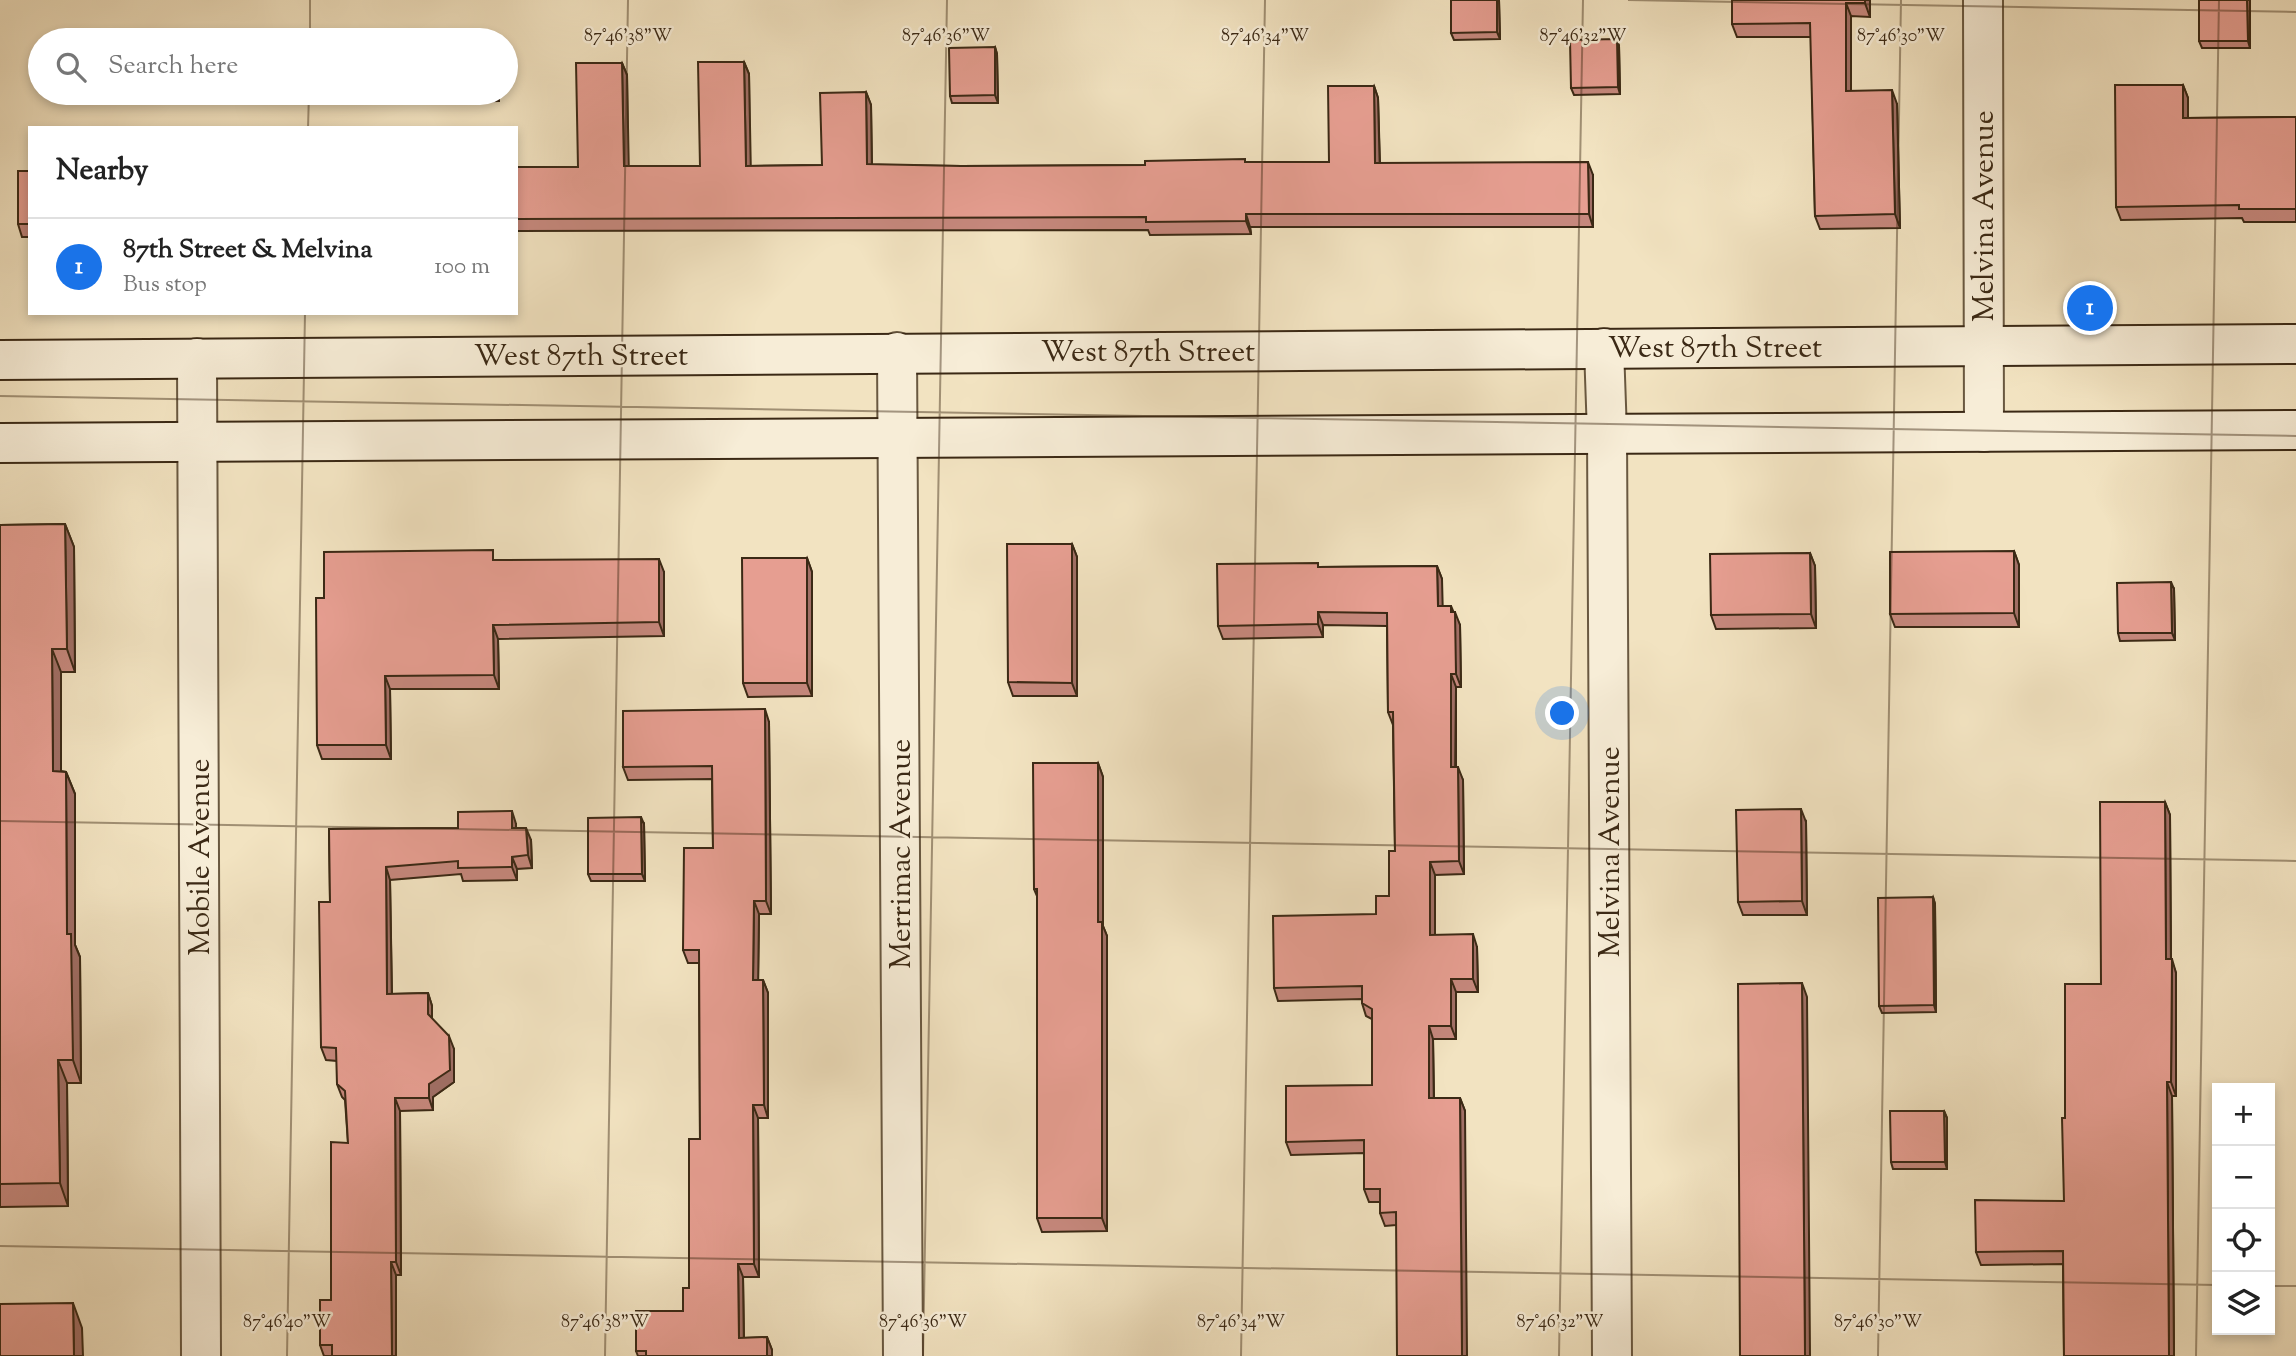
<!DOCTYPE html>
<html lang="en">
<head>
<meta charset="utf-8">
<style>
  :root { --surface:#fff; --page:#f6f6f6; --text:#222; --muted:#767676; --line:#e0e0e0; --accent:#1a73e8 }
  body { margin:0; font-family:"Sorts Mill Goudy",serif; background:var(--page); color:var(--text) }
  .controls { position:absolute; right:21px; bottom:21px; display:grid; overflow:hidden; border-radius:0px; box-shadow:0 4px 10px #0003 }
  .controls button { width:63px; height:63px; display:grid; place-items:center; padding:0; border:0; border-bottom:2px solid var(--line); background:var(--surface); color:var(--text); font:35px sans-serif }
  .you { position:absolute; left:1563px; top:714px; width:24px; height:24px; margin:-18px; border:5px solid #fff; border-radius:50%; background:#1a73e8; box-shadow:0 0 0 10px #1a73e833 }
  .badge { display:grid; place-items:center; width:46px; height:46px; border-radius:50%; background:var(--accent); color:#fff; font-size:23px; font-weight:700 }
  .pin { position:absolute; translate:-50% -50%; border:4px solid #fff; box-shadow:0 2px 7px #0006 }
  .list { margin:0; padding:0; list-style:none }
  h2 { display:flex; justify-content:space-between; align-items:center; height:91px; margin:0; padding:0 28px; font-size:30px }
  h2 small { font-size:23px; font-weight:400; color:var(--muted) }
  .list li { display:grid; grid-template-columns:46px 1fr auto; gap:21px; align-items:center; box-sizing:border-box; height:98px; padding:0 28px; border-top:2px solid var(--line) }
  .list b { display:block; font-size:26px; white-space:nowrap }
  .list p { margin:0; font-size:23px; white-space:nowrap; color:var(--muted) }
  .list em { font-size:23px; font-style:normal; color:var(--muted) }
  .icon { flex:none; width:38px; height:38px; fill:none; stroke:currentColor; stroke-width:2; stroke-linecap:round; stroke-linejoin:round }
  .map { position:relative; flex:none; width:2296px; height:1356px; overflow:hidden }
  .search { position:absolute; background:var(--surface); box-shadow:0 4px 10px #0003; left:28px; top:28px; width:490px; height:77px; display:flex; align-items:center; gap:18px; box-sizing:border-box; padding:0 24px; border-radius:38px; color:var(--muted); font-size:26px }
  .panel { position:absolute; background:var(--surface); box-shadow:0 4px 10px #0003; left:28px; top:126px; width:490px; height:189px; border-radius:0px }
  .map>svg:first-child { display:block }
</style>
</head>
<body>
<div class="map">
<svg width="2296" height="1356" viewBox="0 0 2296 1356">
  <rect width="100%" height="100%" fill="#f2e3c1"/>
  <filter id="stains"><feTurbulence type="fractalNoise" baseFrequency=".00286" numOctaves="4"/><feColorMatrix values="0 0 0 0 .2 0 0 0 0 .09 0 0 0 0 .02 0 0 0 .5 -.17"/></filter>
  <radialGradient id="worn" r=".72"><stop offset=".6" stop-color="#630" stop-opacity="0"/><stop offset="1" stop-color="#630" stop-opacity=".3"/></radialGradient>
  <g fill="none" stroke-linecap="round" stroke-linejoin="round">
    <g stroke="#695840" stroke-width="42">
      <path id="minor" d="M 1983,0 L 1984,432
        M 1604,348 L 1607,434 L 1612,1356
        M 897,352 L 903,1356
        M 197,358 L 201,1356"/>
    </g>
    <g stroke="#3b2915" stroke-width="42">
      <path id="secondary" d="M 0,360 L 2296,344
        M 0,443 L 2296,430"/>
    </g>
    <use href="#minor" stroke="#f7edd7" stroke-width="38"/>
    <use href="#secondary" stroke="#f7edd7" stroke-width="38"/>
  </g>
  <path fill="#c6887d" stroke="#3b2915" stroke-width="2" d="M 1499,0 L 1500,39 L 1454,40 L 1451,33 Z
    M 1732,0 L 1870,0 L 1870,17 L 1851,16 L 1851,91 L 1897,104 L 1900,228 L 1820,229 L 1815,216 L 1811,37 L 1737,37 L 1732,24 Z
    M 2199,0 L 2250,0 L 2250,48 L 2202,48 L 2199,41 Z
    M 1617,39 L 1619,46 L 1620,94 L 1574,95 L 1571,88 Z
    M 995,47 L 997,54 L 998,103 L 952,103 L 950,96 Z
    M 744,62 L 749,74 L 750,166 L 822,165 L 866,92 L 871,105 L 872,165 L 961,166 L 1145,165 L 1246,162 L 1329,162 L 1374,86 L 1378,98 L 1380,163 L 1593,175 L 1593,227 L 1250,227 L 1251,234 L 1150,235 L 1148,230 L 516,231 L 516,167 L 578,167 L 622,63 L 627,75 L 628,166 L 700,166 Z
    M 2183,85 L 2188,98 L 2188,118 L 2296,117 L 2296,222 L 2244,222 L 2242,218 L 2121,220 L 2116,207 Z
    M 450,93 L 499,93 L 499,101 L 453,102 Z
    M 30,171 L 30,237 L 22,237 L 18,224 Z
    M 65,524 L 74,547 L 75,672 L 61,672 L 61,771 L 66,772 L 75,794 L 75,945 L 80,957 L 81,1083 L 67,1083 L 68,1206 L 0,1207 L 0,525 Z
    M 1072,544 L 1077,557 L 1077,696 L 1013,696 L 1008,682 Z
    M 2014,551 L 2019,565 L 2019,627 L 1895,627 L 1890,614 Z
    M 1810,553 L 1815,566 L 1816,628 L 1716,629 L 1711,615 Z
    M 807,558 L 812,572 L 812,696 L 748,697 L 743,683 Z
    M 496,560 L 664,572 L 664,636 L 498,639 L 499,689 L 390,689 L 391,759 L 322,759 L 317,745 L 324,598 Z
    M 1437,566 L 1442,579 L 1442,606 L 1453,612 L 1460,625 L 1461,687 L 1456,687 L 1456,767 L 1463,780 L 1464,874 L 1435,875 L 1435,935 L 1477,947 L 1478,992 L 1456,992 L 1456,1039 L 1433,1039 L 1434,1098 L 1460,1098 L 1465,1111 L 1396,1225 L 1385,1226 L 1380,1213 L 1380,1202 L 1369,1202 L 1364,1189 L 1364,1153 L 1291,1155 L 1286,1142 L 1372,1085 L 1372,1019 L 1366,1016 L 1362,1003 L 1362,999 L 1278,1001 L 1274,988 L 1376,914 L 1389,896 L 1395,851 L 1393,725 L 1388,712 L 1387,626 L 1323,625 L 1323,637 L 1223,639 L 1218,626 L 1319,567 Z
    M 2174,589 L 2175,640 L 2120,641 L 2118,633 Z
    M 769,722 L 771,914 L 759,914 L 758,980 L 763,980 L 768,993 L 768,1118 L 758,1118 L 759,1277 L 743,1277 L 744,1338 L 767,1337 L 772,1350 L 772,1356 L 638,1356 L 636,1351 L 683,1311 L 689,1288 L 700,1139 L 699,963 L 688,963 L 683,950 L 713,848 L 712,779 L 628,780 L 623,767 Z
    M 1098,763 L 1103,777 L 1103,926 L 1107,936 L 1107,1231 L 1042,1232 L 1037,1218 L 1037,896 L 1034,889 Z
    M 2165,802 L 2170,815 L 2171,959 L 2176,973 L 2176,1096 L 2172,1096 L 2174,1356 L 2064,1356 L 2063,1264 L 1981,1265 L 1976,1252 L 2064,1201 L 2065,1118 L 2101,984 Z
    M 1806,822 L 1807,915 L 1743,915 L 1738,902 Z
    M 516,824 L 516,828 L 531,840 L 532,868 L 517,869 L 517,880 L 463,881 L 461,874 L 390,880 L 392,994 L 428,993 L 432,1006 L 432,1019 L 454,1049 L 454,1082 L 433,1097 L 433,1110 L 400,1111 L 401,1275 L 396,1275 L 396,1356 L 324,1356 L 320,1345 L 331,1300 L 348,1143 L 345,1100 L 342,1097 L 337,1084 L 337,1061 L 326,1060 L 321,1047 L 330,902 L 329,829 L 458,828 Z
    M 644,824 L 645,881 L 591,881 L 588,874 Z
    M 1933,897 L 1935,904 L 1936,1012 L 1882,1013 L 1879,1006 Z
    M 1944,1111 L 1947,1118 L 1947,1169 L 1893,1169 L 1891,1162 Z"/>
  <path fill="#a16f66" stroke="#3b2915" stroke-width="2" d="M 1497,0 L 1499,0 L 1500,39 L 1497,32 Z
    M 1865,0 L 1870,0 L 1870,17 L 1865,3 Z
    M 2247,0 L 2250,0 L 2250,48 L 2248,41 Z
    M 1846,3 L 1851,16 L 1851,105 L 1846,91 Z
    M 1617,39 L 1619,46 L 1620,94 L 1618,87 Z
    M 995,47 L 997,54 L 998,103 L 995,95 Z
    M 744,62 L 749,74 L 751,178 L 746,166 Z
    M 622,63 L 627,75 L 629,179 L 624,166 Z
    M 2183,85 L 2188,98 L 2188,131 L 2183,118 Z
    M 1374,86 L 1378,98 L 1380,176 L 1375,163 Z
    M 1892,90 L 1897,104 L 1900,228 L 1895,214 Z
    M 866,92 L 871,105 L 872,177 L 867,164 Z
    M 1588,162 L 1593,175 L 1593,227 L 1589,214 Z
    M 1246,214 L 1250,227 L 1251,234 L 1246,221 Z
    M 65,524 L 74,547 L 75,672 L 67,649 Z
    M 1072,544 L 1077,557 L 1077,696 L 1072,683 Z
    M 2014,551 L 2019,565 L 2019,627 L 2014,613 Z
    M 1810,553 L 1815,566 L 1816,628 L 1811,614 Z
    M 807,558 L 812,572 L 812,696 L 807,683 Z
    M 659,559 L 664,572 L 664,636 L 659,622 Z
    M 1437,566 L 1442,579 L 1443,619 L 1438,606 Z
    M 2171,582 L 2174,589 L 2175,640 L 2172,633 Z
    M 1451,606 L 1456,618 L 1455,612 L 1460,625 L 1461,687 L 1456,674 Z
    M 1318,612 L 1323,625 L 1323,637 L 1318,624 Z
    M 493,625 L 498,639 L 499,689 L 494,675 Z
    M 52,649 L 61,672 L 61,794 L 53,771 Z
    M 1451,674 L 1456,687 L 1455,780 L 1451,767 Z
    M 385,676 L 390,689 L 391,759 L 386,745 Z
    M 765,709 L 769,722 L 771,914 L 766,901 Z
    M 1098,763 L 1103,777 L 1103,926 L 1107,936 L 1107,1231 L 1102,1218 L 1098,922 Z
    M 1458,767 L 1463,780 L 1464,874 L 1459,861 Z
    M 66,772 L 75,794 L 75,945 L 80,957 L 81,1083 L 73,1060 L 67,934 Z
    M 2165,802 L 2170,815 L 2171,973 L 2166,959 Z
    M 1801,809 L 1806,822 L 1807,915 L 1802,901 Z
    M 512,811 L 516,824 L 516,841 L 512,828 Z
    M 641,817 L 644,824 L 645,881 L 642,874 Z
    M 526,828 L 531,840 L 532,868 L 528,855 Z
    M 512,857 L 517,869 L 517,880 L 512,867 Z
    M 1430,862 L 1435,875 L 1435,948 L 1430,935 Z
    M 386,867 L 390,880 L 392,1007 L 387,994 Z
    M 1933,897 L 1935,904 L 1936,1012 L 1934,1005 Z
    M 754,901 L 759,914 L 758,993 L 753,980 Z
    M 1473,934 L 1477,947 L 1478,992 L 1473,979 Z
    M 2172,959 L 2176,973 L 2176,1096 L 2171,1082 Z
    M 1451,979 L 1456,992 L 1456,1039 L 1451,1026 Z
    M 763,980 L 768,993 L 768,1118 L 764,1105 Z
    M 1802,983 L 1807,997 L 1810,1356 L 1805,1356 Z
    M 428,993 L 432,1006 L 432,1027 L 428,1014 Z
    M 1429,1026 L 1433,1039 L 1434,1111 L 1429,1098 Z
    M 449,1036 L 454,1049 L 454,1082 L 433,1097 L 433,1110 L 429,1098 L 429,1084 Z
    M 58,1060 L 67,1083 L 68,1206 L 60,1183 Z
    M 2167,1082 L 2172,1096 L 2174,1356 L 2169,1356 Z
    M 395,1098 L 400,1111 L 401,1275 L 396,1262 Z
    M 1460,1098 L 1465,1111 L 1467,1356 L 1462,1356 Z
    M 753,1105 L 758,1118 L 759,1277 L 754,1264 Z
    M 1944,1111 L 1947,1118 L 1947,1169 L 1945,1162 Z
    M 391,1262 L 396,1275 L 396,1356 L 392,1356 Z
    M 738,1264 L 743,1277 L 744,1351 L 739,1338 Z
    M 73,1303 L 82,1328 L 83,1356 L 74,1356 Z
    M 767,1337 L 772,1350 L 772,1356 L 767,1356 Z"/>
  <path fill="#e69e91" stroke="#3b2915" stroke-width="2" d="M 1451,0 L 1497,0 L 1497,32 L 1451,33 Z
    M 1732,0 L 1865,0 L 1865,3 L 1846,3 L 1846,91 L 1892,90 L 1895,214 L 1815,216 L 1810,23 L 1732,24 Z
    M 2199,0 L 2247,0 L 2248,41 L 2199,41 Z
    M 369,30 L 369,40 L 323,40 L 322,31 Z
    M 246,37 L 246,40 L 200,40 L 200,38 Z
    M 1617,39 L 1618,87 L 1571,88 L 1570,40 Z
    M 995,47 L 995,95 L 950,96 L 949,48 Z
    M 698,62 L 744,62 L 746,166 L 822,165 L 820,93 L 866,92 L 867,164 L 961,166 L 1145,165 L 1145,161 L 1245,159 L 1245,162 L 1329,162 L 1328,86 L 1374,86 L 1375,163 L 1588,162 L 1589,214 L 1246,214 L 1246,221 L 1146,222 L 1146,217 L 516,219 L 516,167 L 578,167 L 576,63 L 622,63 L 624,166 L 700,166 Z
    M 2115,85 L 2183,85 L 2183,118 L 2296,117 L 2296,209 L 2239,209 L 2239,205 L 2116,207 Z
    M 450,93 L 497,93 L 497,94 L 450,95 Z
    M 18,171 L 30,171 L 30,224 L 18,224 Z
    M 65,524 L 67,649 L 52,649 L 53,771 L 66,772 L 67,934 L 71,934 L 73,1060 L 58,1060 L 60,1183 L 0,1184 L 0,525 Z
    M 1007,544 L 1072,544 L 1072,683 L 1008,682 Z
    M 493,550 L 493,560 L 659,559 L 659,622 L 493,625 L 494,675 L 385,676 L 386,745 L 317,745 L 316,598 L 324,598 L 324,552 Z
    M 2014,551 L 2014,613 L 1890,614 L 1890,552 Z
    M 1810,553 L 1811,614 L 1711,615 L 1710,554 Z
    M 742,558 L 807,558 L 807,683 L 743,683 Z
    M 1318,563 L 1318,567 L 1437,566 L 1438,606 L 1451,606 L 1451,612 L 1455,612 L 1456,674 L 1451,674 L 1451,767 L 1458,767 L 1459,861 L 1430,862 L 1430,935 L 1473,934 L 1473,979 L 1451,979 L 1451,1026 L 1429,1026 L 1429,1098 L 1460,1098 L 1462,1356 L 1397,1356 L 1396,1212 L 1380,1213 L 1380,1189 L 1364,1189 L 1364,1140 L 1286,1142 L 1286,1086 L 1372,1085 L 1372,1009 L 1362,1003 L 1362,986 L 1274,988 L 1273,916 L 1376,914 L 1376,896 L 1389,896 L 1389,851 L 1395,851 L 1393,712 L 1388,712 L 1387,613 L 1318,612 L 1318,624 L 1218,626 L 1217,564 Z
    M 2171,582 L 2172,633 L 2118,633 L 2117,583 Z
    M 765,709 L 766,901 L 754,901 L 753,980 L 763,980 L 764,1105 L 753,1105 L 754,1264 L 738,1264 L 739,1338 L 767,1337 L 767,1356 L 646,1356 L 646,1351 L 636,1351 L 636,1311 L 683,1311 L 683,1288 L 689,1288 L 689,1139 L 700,1139 L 699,950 L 683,950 L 684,848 L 713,848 L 712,766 L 623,767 L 623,711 Z
    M 1033,763 L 1098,763 L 1098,922 L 1102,922 L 1102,1218 L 1037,1218 L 1037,889 L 1034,889 Z
    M 2100,802 L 2165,802 L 2166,959 L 2172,959 L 2171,1082 L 2167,1082 L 2169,1356 L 2064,1356 L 2063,1251 L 1976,1252 L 1975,1200 L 2064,1201 L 2062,1118 L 2065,1118 L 2065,984 L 2101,984 Z
    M 1801,809 L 1802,901 L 1738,902 L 1736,810 Z
    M 512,811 L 512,828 L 526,828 L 528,855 L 512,857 L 512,867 L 458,868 L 458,861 L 386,867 L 387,994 L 428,993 L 428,1014 L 449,1036 L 450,1070 L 429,1084 L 429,1098 L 395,1098 L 396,1262 L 391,1262 L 392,1356 L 332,1356 L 332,1345 L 320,1345 L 320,1300 L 331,1300 L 331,1142 L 348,1143 L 345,1091 L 337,1084 L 336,1048 L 321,1047 L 319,902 L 330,902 L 329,829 L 458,828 L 458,812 Z
    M 641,817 L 642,874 L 588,874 L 588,818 Z
    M 1933,897 L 1934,1005 L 1879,1006 L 1878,898 Z
    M 1802,983 L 1805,1356 L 1740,1356 L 1738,984 Z
    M 1890,1111 L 1944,1111 L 1945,1162 L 1891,1162 Z
    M 73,1303 L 74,1356 L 0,1356 L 0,1304 Z"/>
  <path fill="none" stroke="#3b2915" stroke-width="2" stroke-opacity="0.45" d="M 1628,0 L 2296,12M 310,40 L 310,0M 308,128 L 309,93M 0,396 L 2296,436M 0,821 L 2296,861M 0,1246 L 2217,1285M 2270,1286 L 2296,1286M 287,1356 L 305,313M 605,1356 L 628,0M 923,1356 L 947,0M 1241,1356 L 1265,0M 1559,1356 L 1583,0M 1878,1356 L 1901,0M 2196,1356 L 2219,0"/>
  <g text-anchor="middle" stroke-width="5" stroke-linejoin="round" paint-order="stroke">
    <g font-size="30" fill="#3b2915" stroke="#f7edd7">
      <text transform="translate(1983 216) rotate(-90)" y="10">Melvina Avenue</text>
      <text x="1715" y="357">West 87th Street</text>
      <text x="1148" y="361">West 87th Street</text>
      <text x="581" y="365">West 87th Street</text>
      <text transform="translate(1609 852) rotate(-90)" y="10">Melvina Avenue</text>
      <text transform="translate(900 854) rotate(-90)" y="10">Merrimac Avenue</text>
      <text transform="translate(199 857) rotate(-90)" y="10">Mobile Avenue</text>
    </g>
  </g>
  <g font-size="18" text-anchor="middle" fill="#3b2915" stroke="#f7edd7" stroke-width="5" stroke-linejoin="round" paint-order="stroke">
    <text x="628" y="41">87°46'38"W</text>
    <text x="946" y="41">87°46'36"W</text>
    <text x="1265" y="41">87°46'34"W</text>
    <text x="1583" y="41">87°46'32"W</text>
    <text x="1901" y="41">87°46'30"W</text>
    <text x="287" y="1327">87°46'40"W</text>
    <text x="605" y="1327">87°46'38"W</text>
    <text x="923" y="1327">87°46'36"W</text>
    <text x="1241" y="1327">87°46'34"W</text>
    <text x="1560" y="1327">87°46'32"W</text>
    <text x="1878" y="1327">87°46'30"W</text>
  </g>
  <rect width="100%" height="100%" filter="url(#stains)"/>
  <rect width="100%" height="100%" fill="url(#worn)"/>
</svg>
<div class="controls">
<button>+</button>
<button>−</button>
<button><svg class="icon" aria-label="locate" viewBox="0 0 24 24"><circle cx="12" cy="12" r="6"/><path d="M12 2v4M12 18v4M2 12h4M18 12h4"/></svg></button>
<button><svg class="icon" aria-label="layers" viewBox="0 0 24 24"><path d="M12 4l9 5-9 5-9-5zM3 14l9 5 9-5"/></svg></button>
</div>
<div class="you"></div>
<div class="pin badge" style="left:2090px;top:308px">1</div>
<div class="search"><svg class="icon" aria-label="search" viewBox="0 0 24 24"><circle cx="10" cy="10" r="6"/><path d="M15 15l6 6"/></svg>Search here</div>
<section class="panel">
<h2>Nearby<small></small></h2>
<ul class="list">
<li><span class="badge">1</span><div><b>87th Street &amp; Melvina</b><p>Bus stop</p></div><em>100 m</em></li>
</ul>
</section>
</div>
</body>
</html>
